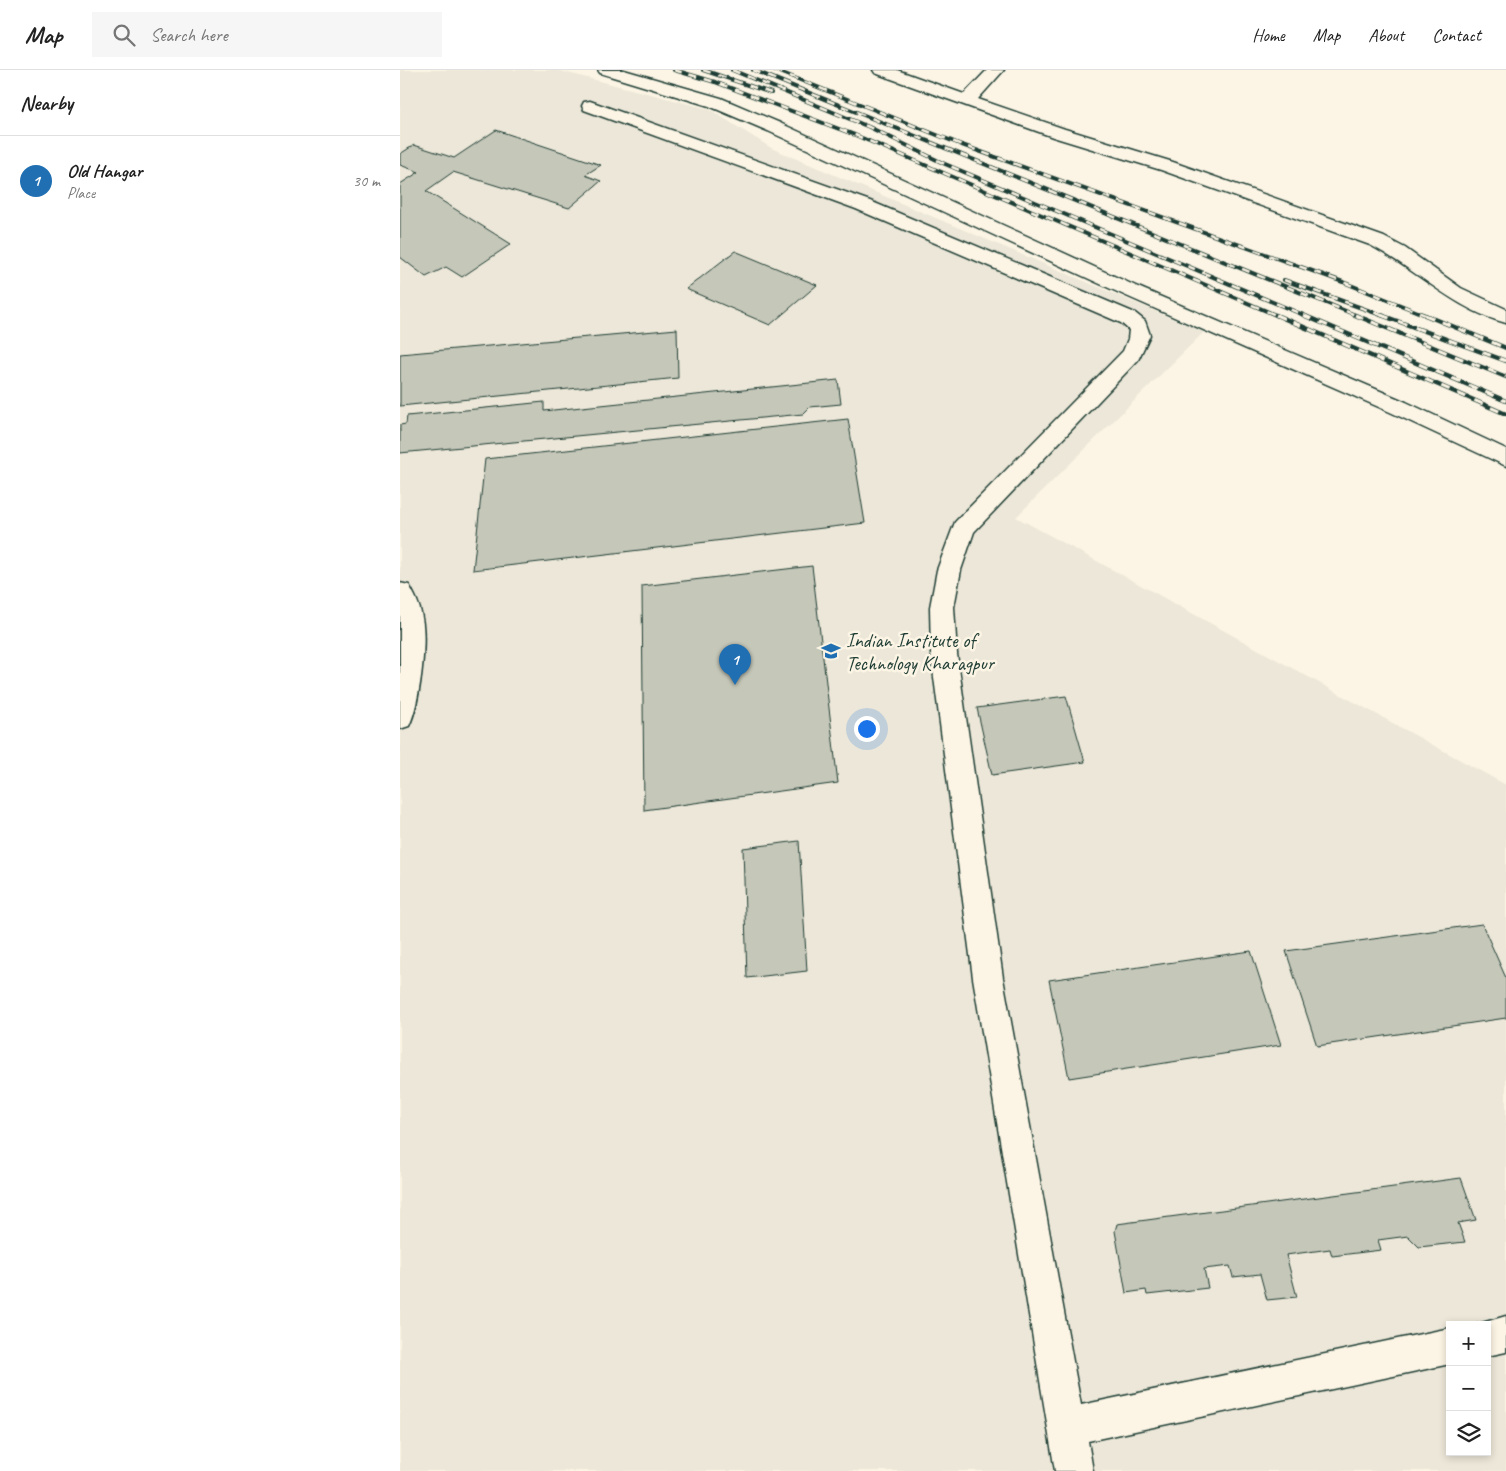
<!DOCTYPE html>
<html lang="en">
<head>
<meta charset="utf-8">
<style>
  :root { --surface:#fff; --page:#f6f6f6; --text:#222; --muted:#767676; --line:#e0e0e0; --accent:#1f6fb2 }
  body { margin:0; font-family:Caveat,sans-serif; background:var(--page); color:var(--text) }
  .controls { position:absolute; right:15px; bottom:15px; display:grid; overflow:hidden; border-radius:0px; box-shadow:0 2px 8px #0003 }
  .controls button { width:45px; height:45px; display:grid; place-items:center; padding:0; border:0; border-bottom:1px solid var(--line); background:var(--surface); color:var(--text); font:25px sans-serif }
  .you { position:absolute; left:466px; top:658px; width:18px; height:18px; margin:-12px; border:4px solid #fff; border-radius:50%; background:#1a73e8; box-shadow:0 0 0 8px #1a73e833 }
  .badge { display:grid; place-items:center; width:32px; height:32px; border-radius:50%; background:var(--accent); color:#fff; font-size:16px; font-weight:700 }
  .pin { position:absolute; translate:-50% -41px; filter:drop-shadow(0 1px 2px #0008) }
  .pin::after { content:''; position:absolute; top:26px; width:18px; height:15px; background:inherit; clip-path:polygon(0 0,100% 0,50% 100%) }
  .list { margin:0; padding:0; list-style:none }
  h2 { display:flex; justify-content:space-between; align-items:center; height:65px; margin:0; padding:0 20px; font-size:21px }
  h2 small { font-size:16px; font-weight:400; color:var(--muted) }
  .list li { display:grid; grid-template-columns:32px 1fr auto; gap:15px; align-items:center; box-sizing:border-box; height:90px; padding:0 20px; border-top:1px solid var(--line) }
  .list b { display:block; font-size:19px; white-space:nowrap }
  .list p { margin:0; font-size:16px; white-space:nowrap; color:var(--muted) }
  .list em { font-size:16px; font-style:normal; color:var(--muted) }
  .icon { flex:none; width:28px; height:28px; fill:none; stroke:currentColor; stroke-width:2; stroke-linecap:round; stroke-linejoin:round }
  .map { position:relative; flex:none; width:1106px; height:1401px; overflow:hidden }
  header { display:flex; align-items:center; gap:30px; box-sizing:border-box; height:70px; padding:0 25px; background:var(--surface); border-bottom:1px solid var(--line) }
  header strong { font-size:24px }
  nav { display:flex; gap:28px; margin-inline-start:auto; font-size:18px }
  .search { width:350px; height:45px; background:var(--page); display:flex; align-items:center; gap:12px; box-sizing:border-box; padding:0 18px; border-radius:0px; color:var(--muted); font-size:19px }
  main { display:flex }
  aside { flex:1; background:var(--surface) }
  .map>svg:first-child { display:block }
</style>
</head>
<body>
<header>
<strong>Map</strong>
<div class="search"><svg class="icon" aria-label="search" viewBox="0 0 24 24"><circle cx="10" cy="10" r="6"/><path d="M15 15l6 6"/></svg>Search here</div>
<nav><a>Home</a><a>Map</a><a>About</a><a>Contact</a></nav>
</header>
<main>
<aside>
<h2>Nearby<small></small></h2>
<ul class="list">
<li><span class="badge">1</span><div><b>Old Hangar</b><p>Place</p></div><em>30 m</em></li>
</ul>
</aside>
<div class="map">
<svg width="1106" height="1401" viewBox="0 0 1106 1401">
  <rect width="100%" height="100%" fill="#fcf5e5"/>
  <filter id="ink" filterUnits="userSpaceOnUse"><feTurbulence type="fractalNoise" baseFrequency=".02" numOctaves="2"/><feDisplacementMap in="SourceGraphic" scale="10" xChannelSelector="R" yChannelSelector="G"/><feConvolveMatrix kernelMatrix="1 2 1 2 8 2 1 2 1" color-interpolation-filters="sRGB"/></filter>
  <g filter="url(#ink)">
    <path fill="#ece7d8" fill-rule="evenodd" d="M 0,0 L 156,0 L 309,39 L 371,78 L 804,262 L 616,447 L 1106,715 L 1106,1401 L 0,1401 ZM 1050,1255 L 1087,1255 L 1087,1382 L 1050,1382 Z"/>
    <path fill="#c5c7b9" stroke="#1f3d34" d="M 96,60 L 201,95 L 185,105 L 201,111 L 169,138 L 53,102 L 26,121 L 111,174 L 62,207 L 46,197 L 26,207 L 0,187 L 0,114 L 19,102 L 0,95 L 0,84 L 14,75 L 54,88 Z
      M 335,181 L 417,215 L 370,255 L 286,219 Z
      M 277,259 L 278,308 L 0,336 L 0,284 Z
      M 438,310 L 441,334 L 410,337 L 403,344 L 0,383 L 0,355 L 6,354 L 7,346 L 144,332 L 144,341 Z
      M 448,349 L 465,453 L 73,500 L 85,389 Z
      M 412,496 L 438,713 L 244,740 L 242,516 Z
      M 666,626 L 685,692 L 592,705 L 577,638 Z
      M 399,771 L 407,901 L 347,908 L 343,778 Z
      M 1082,854 L 1106,908 L 1106,948 L 917,976 L 886,881 Z
      M 851,881 L 881,975 L 669,1008 L 649,910 Z
      M 1061,1108 L 1076,1150 L 1058,1153 L 1065,1172 L 1019,1177 L 1008,1166 L 978,1170 L 981,1180 L 932,1186 L 930,1179 L 886,1185 L 897,1227 L 867,1230 L 860,1204 L 833,1207 L 830,1196 L 804,1199 L 808,1218 L 747,1225 L 746,1220 L 726,1223 L 715,1161 L 717,1154 Z"/>
    <g fill="none" stroke-linecap="round" stroke-linejoin="round">
      <g stroke="#1f3d34" stroke-width="3">
        <path id="minor" d="M 198,0 L 224,0 L 321,28 L 380,53 L 738,217 L 1006,332 L 1106,379 L 1106,396 L 990,342 L 724,225 L 368,61 L 309,36 L 200,3 Z
          M 473,0 L 497,0 L 564,24 L 587,0 L 604,0 L 578,29 L 665,59 L 773,92 L 984,167 L 1005,178 L 1061,218 L 1106,239 L 1106,253 C 1055,240 1016,199 970,175 L 761,100 L 653,67 L 475,3 Z
          M 190,31 L 470,131 L 735,243 L 745,251 L 750,265 L 738,290 L 574,462 L 561,500 L 554,537 L 557,584 L 603,908 L 681,1335 L 1050,1258 L 1050,1294 L 688,1371 L 693,1401 L 655,1401 L 573,908 L 531,584 L 530,537 L 537,500 L 555,452 L 723,281 L 728,269 L 729,260 L 721,253 L 456,139 L 184,40 L 182,36 L 184,32 Z
          M 0,513 L 9,515 C 15,526 20,535 22,548 C 27,572 20,634 9,656 L 0,659 Z
          M 1106,1246 L 1106,1282 L 1087,1286 L 1087,1255 L 1075,1255 Z"/>
      </g>
      <use href="#minor" fill="#fcf5e5" fill-rule="evenodd"/>
      <g stroke="#1f3d34" stroke-width="4">
        <path id="rail-far1" d="M 274,0 L 315,12 L 455,65 L 878,246
          M 303,0 L 371,23
          M 332,0 L 469,57 L 545,94 L 906,246
          M 353,0 L 958,246
          M 375,0 L 562,75 L 943,212 L 1028,246
          M 884,210 L 984,246"/>
      </g>
      <g stroke="#1f3d34" stroke-width="4.5">
        <path id="rail" d="M 876,245 L 1106,344
          M 903,245 L 1106,331
          M 955,245 L 1106,307
          M 981,245 L 1106,291
          M 1025,245 L 1106,278"/>
      </g>
      <use href="#rail-far1" stroke="#fcf5e5" stroke-width="2.5" stroke-dasharray="8" stroke-linecap="butt"/>
      <use href="#rail" stroke="#fcf5e5" stroke-width="3" stroke-dasharray="9" stroke-linecap="butt"/>
    </g>
  </g>
  <defs>
    <g id="university-bare" transform="scale(1.5)"><path d="M0-5L7-2L0 1L-7-2ZM-4 1L0 2.5L4 1V4Q0 6-4 4Z" fill="#1f6fb2" stroke="#fcf5e5" stroke-width="2.5" paint-order="stroke"/></g>
  </defs>
  <g fill-rule="evenodd">
    <use href="#university-bare" x="431" y="581"/>
  </g>
  <g text-anchor="middle" stroke-width="5" stroke-linejoin="round" paint-order="stroke">
    <g font-size="20" fill="#1f3d34" stroke="#fcf5e5" text-anchor="start">
      <text x="446" y="577">Indian Institute of<tspan x="446" dy="23">Technology Kharagpur</tspan></text>
    </g>
  </g>
</svg>
<div class="controls">
<button>+</button>
<button>−</button>
<button><svg class="icon" aria-label="layers" viewBox="0 0 24 24"><path d="M12 4l9 5-9 5-9-5zM3 14l9 5 9-5"/></svg></button>
</div>
<div class="you"></div>
<div class="pin badge" style="left:335px;top:615px">1</div>
</div>
</main>
</body>
</html>
